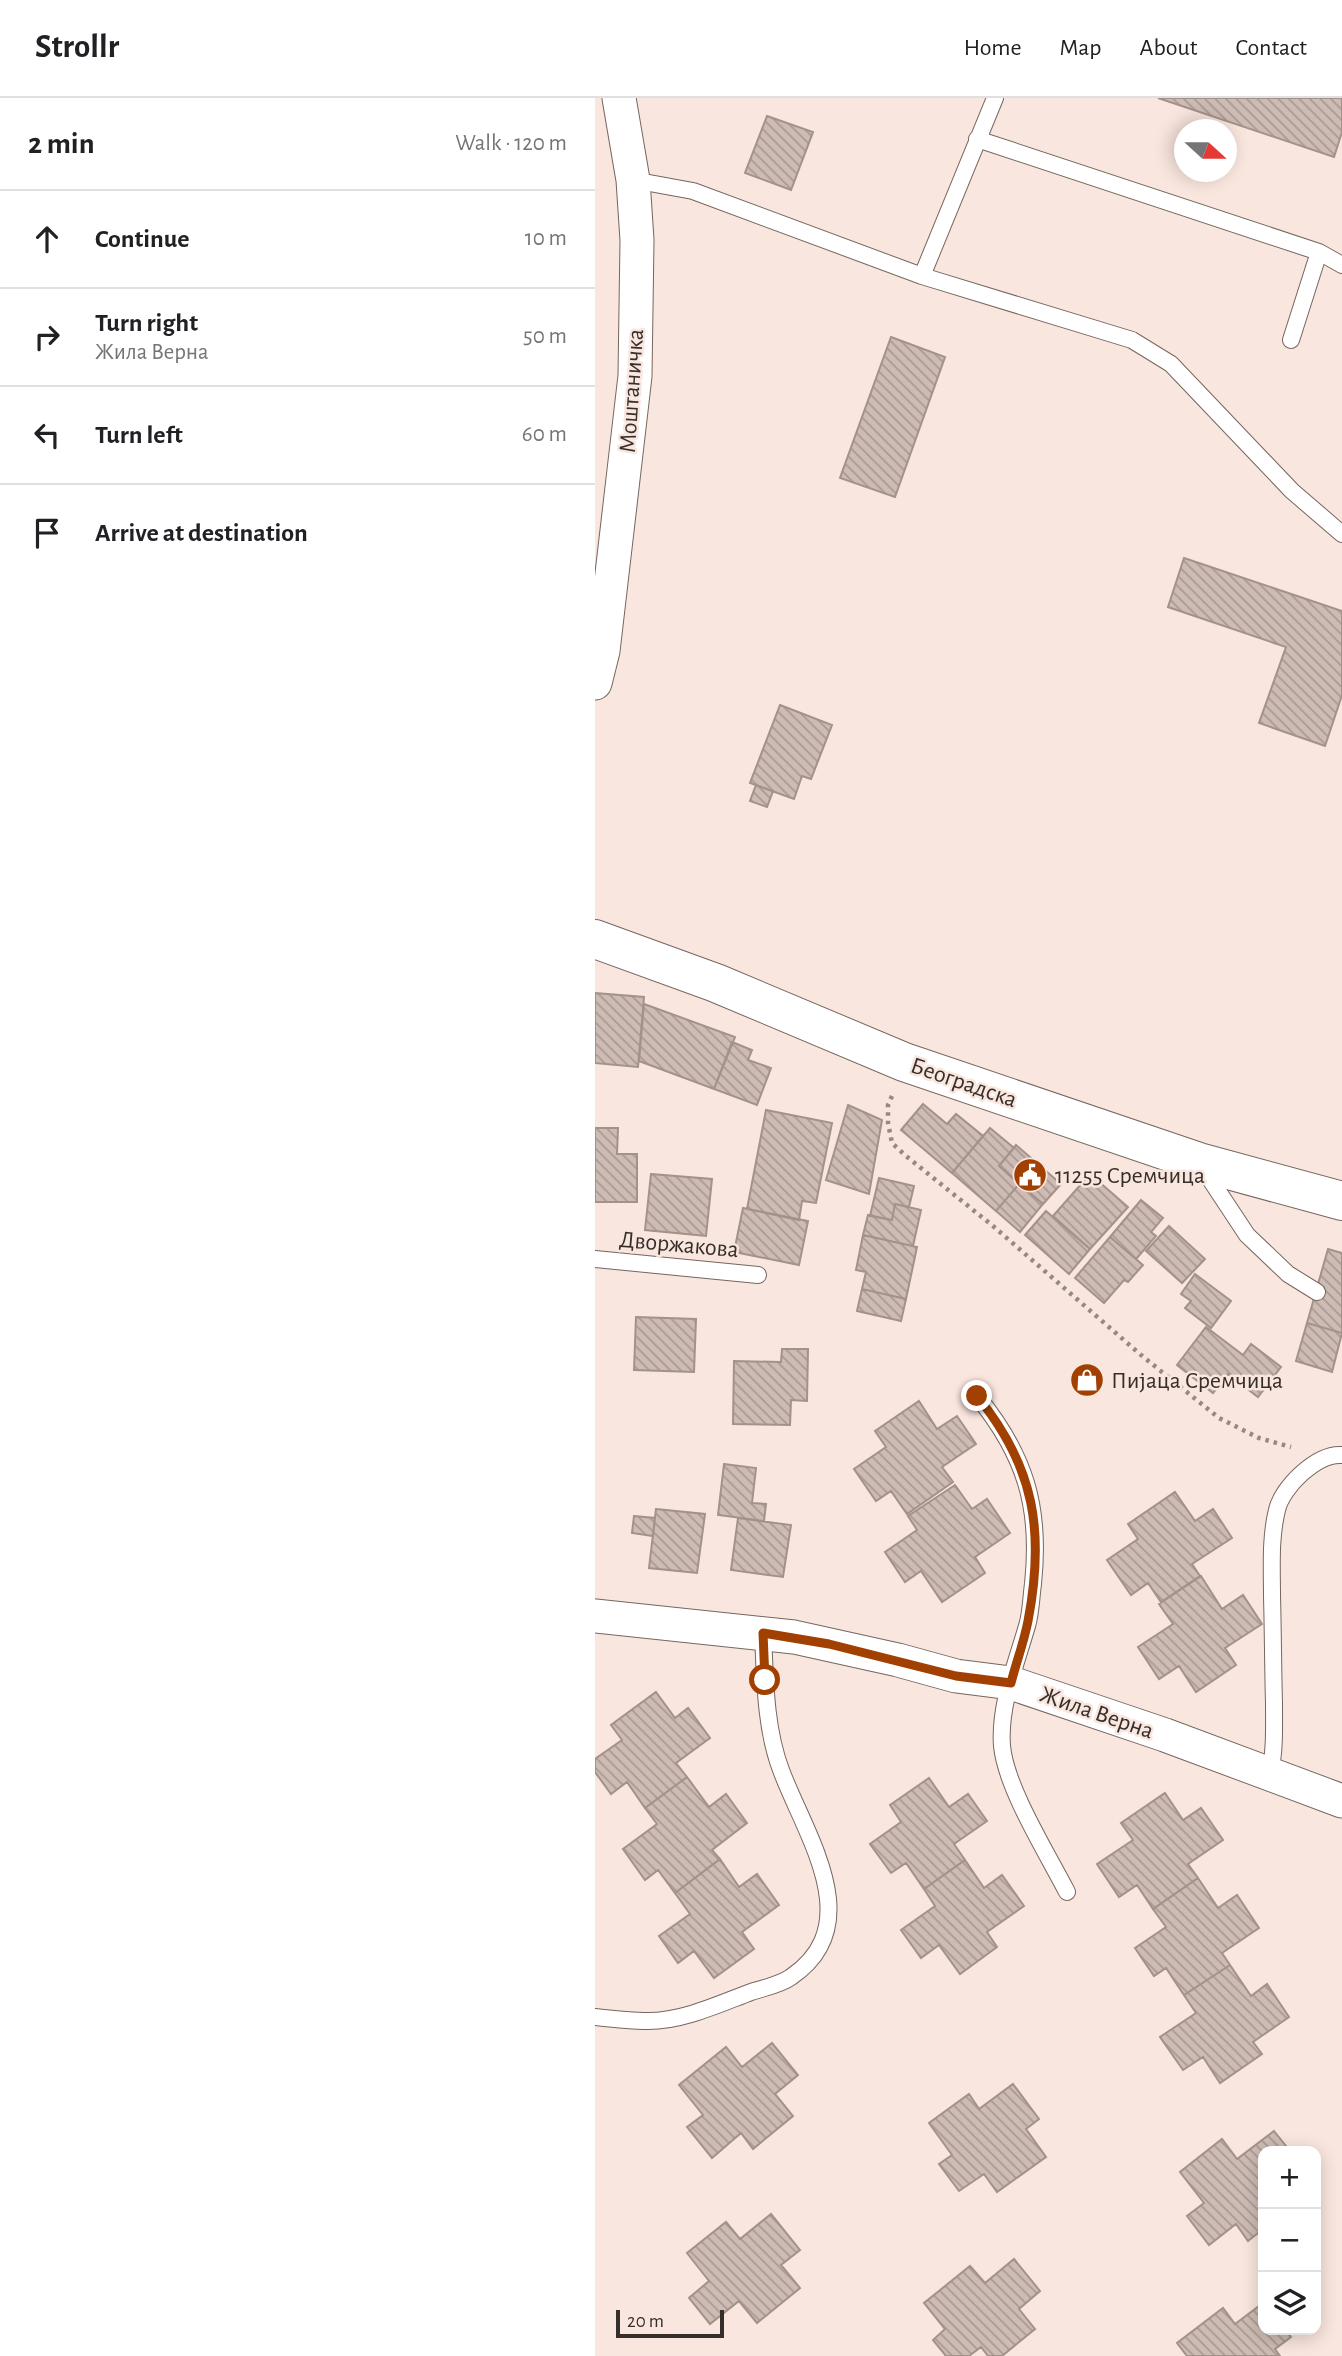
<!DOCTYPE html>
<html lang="en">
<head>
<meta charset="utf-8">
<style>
  :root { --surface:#fff; --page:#f6f6f6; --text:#202124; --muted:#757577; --line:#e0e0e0 }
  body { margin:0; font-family:"Alegreya Sans",sans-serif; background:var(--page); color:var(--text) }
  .controls { position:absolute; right:21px; bottom:21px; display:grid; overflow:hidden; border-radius:14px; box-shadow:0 4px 18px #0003 }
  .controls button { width:63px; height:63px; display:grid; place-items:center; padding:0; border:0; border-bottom:2px solid var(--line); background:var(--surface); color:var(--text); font:35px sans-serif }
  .compass { position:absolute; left:579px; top:21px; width:63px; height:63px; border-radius:50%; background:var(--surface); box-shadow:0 4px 18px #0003; rotate:111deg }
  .scale { position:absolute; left:21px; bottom:18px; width:108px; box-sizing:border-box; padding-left:7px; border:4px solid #352e2b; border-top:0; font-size:19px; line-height:24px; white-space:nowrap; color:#352e2b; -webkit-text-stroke:5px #f9e6de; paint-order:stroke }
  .stop { position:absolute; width:21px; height:21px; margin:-16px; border:5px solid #a14000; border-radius:50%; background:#fff }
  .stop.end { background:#a14000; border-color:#fff; box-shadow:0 2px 7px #0008 }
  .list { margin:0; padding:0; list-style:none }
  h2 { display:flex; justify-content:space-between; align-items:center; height:91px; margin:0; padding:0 28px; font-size:30px }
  h2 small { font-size:23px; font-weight:400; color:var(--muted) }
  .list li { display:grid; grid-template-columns:46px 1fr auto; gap:21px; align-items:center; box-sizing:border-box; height:98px; padding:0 28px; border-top:2px solid var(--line) }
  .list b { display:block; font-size:26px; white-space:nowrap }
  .list p { margin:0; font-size:23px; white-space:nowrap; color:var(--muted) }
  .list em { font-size:23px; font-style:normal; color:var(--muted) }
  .icon { flex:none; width:38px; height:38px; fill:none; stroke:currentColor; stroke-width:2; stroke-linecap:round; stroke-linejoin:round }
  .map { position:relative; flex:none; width:747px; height:2258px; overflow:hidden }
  header { display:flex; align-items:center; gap:42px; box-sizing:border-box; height:98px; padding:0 35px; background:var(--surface); border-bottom:2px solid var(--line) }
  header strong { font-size:33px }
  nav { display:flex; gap:38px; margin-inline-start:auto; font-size:24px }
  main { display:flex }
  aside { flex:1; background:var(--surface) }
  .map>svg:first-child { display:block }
</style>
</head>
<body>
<header>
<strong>Strollr</strong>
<nav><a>Home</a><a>Map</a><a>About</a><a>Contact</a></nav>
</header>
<main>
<aside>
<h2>2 min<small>Walk · 120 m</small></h2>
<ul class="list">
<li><svg class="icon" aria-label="ahead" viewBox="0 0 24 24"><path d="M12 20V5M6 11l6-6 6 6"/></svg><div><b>Continue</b></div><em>10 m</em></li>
<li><svg class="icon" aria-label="right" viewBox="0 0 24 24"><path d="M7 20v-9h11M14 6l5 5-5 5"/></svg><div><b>Turn right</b><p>Жила Верна</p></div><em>50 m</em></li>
<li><svg class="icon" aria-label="left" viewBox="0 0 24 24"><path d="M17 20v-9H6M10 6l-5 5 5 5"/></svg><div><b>Turn left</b></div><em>60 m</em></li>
<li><svg class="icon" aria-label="arrive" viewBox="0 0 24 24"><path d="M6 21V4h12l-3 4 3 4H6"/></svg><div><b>Arrive at destination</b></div></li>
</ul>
</aside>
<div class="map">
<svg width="747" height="2258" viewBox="0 0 747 2258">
  <defs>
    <pattern id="building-back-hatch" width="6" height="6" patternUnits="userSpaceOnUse" patternTransform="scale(1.75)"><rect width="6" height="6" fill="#cebcb4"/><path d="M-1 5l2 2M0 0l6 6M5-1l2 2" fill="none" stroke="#a89993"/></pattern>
  </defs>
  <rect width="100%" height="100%" fill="#f9e6de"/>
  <path fill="url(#building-back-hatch)" stroke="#a3928a" stroke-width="2" d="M 563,0 L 747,0 L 747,34 L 739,59 Z
    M 172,18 L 218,34 L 196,92 L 150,75 Z
    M 296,239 L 350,259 L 300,399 L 245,380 Z
    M 589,460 L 747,513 L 747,597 L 730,648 L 664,625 L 691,549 L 573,509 Z
    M 185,607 L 237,627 L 216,681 L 207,678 L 199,701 L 155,685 Z
    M 161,687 L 178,693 L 172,709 L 155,703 Z
    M 0,895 L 49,899 L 43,969 L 0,965 Z
    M 49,906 L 140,939 L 119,991 L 44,963 Z
    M 137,944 L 157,952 L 153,962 L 176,970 L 162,1007 L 119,991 Z
    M 328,1006 L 352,1026 L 361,1016 L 388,1038 L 357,1075 L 306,1032 Z
    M 253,1007 L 287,1022 L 274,1096 L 231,1082 Z
    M 171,1012 L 237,1025 L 221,1105 L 207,1103 L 204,1122 L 152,1111 Z
    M 0,1030 L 23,1030 L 22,1056 L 42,1056 L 42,1104 L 0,1104 Z
    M 395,1030 L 419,1050 L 404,1068 L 424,1086 L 401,1113 L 357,1075 Z
    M 421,1047 L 466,1086 L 448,1106 L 404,1068 Z
    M 56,1076 L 117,1081 L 111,1138 L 50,1132 Z
    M 495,1076 L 533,1109 L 495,1151 L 458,1118 Z
    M 284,1080 L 319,1088 L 314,1109 L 300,1106 L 297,1122 L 275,1118 Z
    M 424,1086 L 448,1106 L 425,1134 L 401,1113 Z
    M 546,1102 L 568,1120 L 556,1134 L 561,1138 L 541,1161 L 515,1139 Z
    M 300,1106 L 326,1112 L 318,1148 L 268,1137 L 273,1117 L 297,1122 Z
    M 148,1110 L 213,1123 L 204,1167 L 139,1154 Z
    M 451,1113 L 495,1151 L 474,1176 L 430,1137 Z
    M 574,1128 L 610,1161 L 587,1185 L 551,1153 Z
    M 268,1137 L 322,1149 L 311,1201 L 267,1191 L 271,1174 L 261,1172 Z
    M 515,1139 L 548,1167 L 533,1184 L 529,1182 L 509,1205 L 480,1180 Z
    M 733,1151 L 747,1155 L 747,1235 L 712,1225 Z
    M 600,1176 L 636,1203 L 616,1230 L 590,1210 L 596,1203 L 586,1196 Z
    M 267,1191 L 311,1201 L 306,1223 L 262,1213 Z
    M 41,1219 L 101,1221 L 99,1274 L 39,1272 Z
    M 712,1225 L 747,1235 L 737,1274 L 701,1263 Z
    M 611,1229 L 648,1257 L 656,1246 L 686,1269 L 663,1299 L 633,1276 L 618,1295 L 582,1267 Z
    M 187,1251 L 213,1251 L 212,1303 L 196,1302 L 195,1327 L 138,1326 L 139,1263 L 186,1264 Z
    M 324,1303 L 342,1331 L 362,1318 L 381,1346 L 347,1369 L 358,1384 L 312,1416 L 296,1393 L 281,1403 L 259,1371 L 291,1349 L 280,1333 Z
    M 129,1366 L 161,1370 L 157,1405 L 171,1406 L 169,1423 L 123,1417 Z
    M 360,1387 L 377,1411 L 392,1401 L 415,1435 L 380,1459 L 390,1475 L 347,1504 L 326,1473 L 310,1484 L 290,1454 L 322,1432 L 313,1418 Z
    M 580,1394 L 600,1423 L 618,1411 L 637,1440 L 597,1466 L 605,1478 L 566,1504 L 553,1485 L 536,1497 L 512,1462 L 543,1441 L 533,1426 Z
    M 61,1411 L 110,1416 L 102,1475 L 54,1470 Z
    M 39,1418 L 60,1420 L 58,1438 L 37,1435 Z
    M 143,1420 L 196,1427 L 188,1479 L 136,1472 Z
    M 606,1478 L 627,1511 L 648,1497 L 667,1526 L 630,1550 L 641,1567 L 601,1594 L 584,1568 L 564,1581 L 543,1549 L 578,1526 L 564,1506 Z
    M 61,1594 L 80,1620 L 93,1610 L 115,1640 L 81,1665 L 92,1679 L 50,1710 L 32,1684 L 16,1696 L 0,1674 L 0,1661 L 27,1642 L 16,1627 Z
    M 92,1679 L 114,1709 L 131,1696 L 152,1725 L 117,1752 L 125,1761 L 80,1795 L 63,1772 L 50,1782 L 28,1751 L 62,1726 L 50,1710 Z
    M 334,1680 L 354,1709 L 373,1696 L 392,1723 L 359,1746 L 370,1762 L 329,1791 L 311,1765 L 296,1775 L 275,1746 L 306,1724 L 295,1707 Z
    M 570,1695 L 588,1722 L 606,1710 L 628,1742 L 593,1766 L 603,1780 L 558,1811 L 542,1787 L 524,1799 L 502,1766 L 538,1742 L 526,1725 Z
    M 125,1761 L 144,1789 L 162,1776 L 184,1807 L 147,1834 L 159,1851 L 119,1880 L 99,1853 L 83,1865 L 64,1838 L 95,1816 L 80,1795 Z
    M 370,1762 L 389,1790 L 407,1777 L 429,1808 L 392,1834 L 402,1849 L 365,1876 L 344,1847 L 326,1860 L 306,1832 L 340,1808 L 329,1791 Z
    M 603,1780 L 623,1810 L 642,1797 L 664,1830 L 627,1855 L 635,1867 L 589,1897 L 571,1870 L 559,1878 L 540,1850 L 571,1829 L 558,1811 Z
    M 635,1867 L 656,1898 L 672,1886 L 694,1919 L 658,1944 L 667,1956 L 625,1985 L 608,1959 L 588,1972 L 565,1939 L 601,1915 L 589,1897 Z
    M 177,1945 L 203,1977 L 180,1996 L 198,2018 L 158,2051 L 146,2035 L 117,2060 L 92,2029 L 108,2017 L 84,1987 L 131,1949 L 147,1969 Z
    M 418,1986 L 444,2021 L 431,2031 L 451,2059 L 402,2094 L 389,2076 L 364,2093 L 344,2066 L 357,2057 L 334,2025 L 374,1996 L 384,2011 Z
    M 679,2033 L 695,2053 L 668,2053 L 668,2131 L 653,2143 L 641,2126 L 614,2147 L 592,2118 L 609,2105 L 585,2074 L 627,2041 L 642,2061 Z
    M 176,2116 L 205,2152 L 186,2167 L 205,2190 L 162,2225 L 144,2203 L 115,2226 L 94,2200 L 114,2183 L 92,2155 L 131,2124 L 145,2141 Z
    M 419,2161 L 445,2193 L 424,2211 L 440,2231 L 407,2258 L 393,2258 L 386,2249 L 374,2258 L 351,2258 L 338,2242 L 350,2231 L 329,2205 L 375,2168 L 390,2185 Z
    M 668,2205 L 668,2232 L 691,2232 L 696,2239 L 680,2251 L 685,2258 L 592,2258 L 582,2245 L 628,2210 L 640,2226 Z"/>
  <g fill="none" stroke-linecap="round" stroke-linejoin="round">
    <g stroke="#76665f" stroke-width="18">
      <path id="service" d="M 382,41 L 724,154 L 747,167
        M 38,82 L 98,93 L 327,178 L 537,242 L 576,266 L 697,393 L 747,436
        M 327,178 L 400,0
        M 696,242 L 724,154
        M 609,1072 L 652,1137 L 693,1176 L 722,1194
        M 0,1161 L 163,1177
        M 382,1298 C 431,1358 446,1410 438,1486 C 436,1500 436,1515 432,1528 C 421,1566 404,1608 407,1648 C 411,1690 452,1755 472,1794
        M 675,1675 C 680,1652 679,1629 679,1605 C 678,1570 678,1534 677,1498 C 677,1470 675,1440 682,1412 C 687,1389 722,1355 747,1357
        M 0,1919 C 18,1921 36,1923 53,1923 C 88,1923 124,1906 156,1894 C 168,1890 185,1887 196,1879 C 274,1826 210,1737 186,1672 C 170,1630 170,1580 168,1535"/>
    </g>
    <g stroke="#76665f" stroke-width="35">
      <path id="minor" d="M 0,585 L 8,553 L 40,278 L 42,142 L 38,82 L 24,0
        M 0,1518 L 199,1539 L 303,1562 L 361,1578 L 416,1585 L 570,1637 L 747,1703"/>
    </g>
    <g stroke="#76665f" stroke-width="40">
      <path id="secondary" d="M 0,841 L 121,885 L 309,964 L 604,1064 L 747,1103"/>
    </g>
    <path stroke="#968983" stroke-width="4.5" stroke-dasharray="3.5 5" stroke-linecap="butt" d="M 297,998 L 293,1007 L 293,1025 L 297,1045 L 311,1058 L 398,1128 L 546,1257 L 624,1320 L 664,1340 L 696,1349"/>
    <use href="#service" stroke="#fff" stroke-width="16"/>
    <use href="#minor" stroke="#fff" stroke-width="33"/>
    <use href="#secondary" stroke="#fff" stroke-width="38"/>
  </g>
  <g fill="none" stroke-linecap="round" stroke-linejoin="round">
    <path stroke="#a14000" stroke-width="9" d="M 170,1582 L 168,1535 L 234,1546 L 361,1578 L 416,1585 C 421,1565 429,1544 433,1523 C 450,1434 440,1369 382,1298"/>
  </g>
  <defs>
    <g id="civic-disc" transform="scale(1.75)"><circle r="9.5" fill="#a14000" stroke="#f9e6de"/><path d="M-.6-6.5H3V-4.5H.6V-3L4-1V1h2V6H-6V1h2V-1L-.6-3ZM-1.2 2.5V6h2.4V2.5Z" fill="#fff"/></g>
    <g id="shop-disc" transform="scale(1.75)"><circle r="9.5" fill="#a14000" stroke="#f9e6de"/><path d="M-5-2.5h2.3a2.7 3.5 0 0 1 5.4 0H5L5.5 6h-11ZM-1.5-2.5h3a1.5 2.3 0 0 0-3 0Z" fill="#fff"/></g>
  </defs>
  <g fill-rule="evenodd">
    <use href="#civic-disc" x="435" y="1077"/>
    <use href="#shop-disc" x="492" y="1282"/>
  </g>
  <g text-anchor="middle" stroke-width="5" stroke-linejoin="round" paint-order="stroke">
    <g font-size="24" fill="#352e2b" stroke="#f9e6de">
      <text transform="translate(36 293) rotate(-86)" y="8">Моштаничка</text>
      <text transform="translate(369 984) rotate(19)" y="8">Београдска</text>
      <text transform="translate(84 1146) rotate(5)" y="8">Дворжакова</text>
      <text transform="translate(502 1614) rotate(19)" y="8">Жила Верна</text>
    </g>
    <g font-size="24" fill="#352e2b" stroke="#f9e6de" text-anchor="start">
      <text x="460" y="1085">11255 Сремчица</text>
      <text x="516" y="1290">Пијаца Сремчица</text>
    </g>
  </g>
</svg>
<div class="controls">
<button>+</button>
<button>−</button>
<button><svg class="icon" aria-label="layers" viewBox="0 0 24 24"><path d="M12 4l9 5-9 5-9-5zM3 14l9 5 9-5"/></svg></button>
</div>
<svg class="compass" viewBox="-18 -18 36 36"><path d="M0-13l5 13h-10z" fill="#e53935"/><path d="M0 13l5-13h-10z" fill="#757577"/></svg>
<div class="scale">20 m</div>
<div class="stop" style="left:170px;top:1582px"></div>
<div class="stop end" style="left:382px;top:1298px"></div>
</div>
</main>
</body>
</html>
